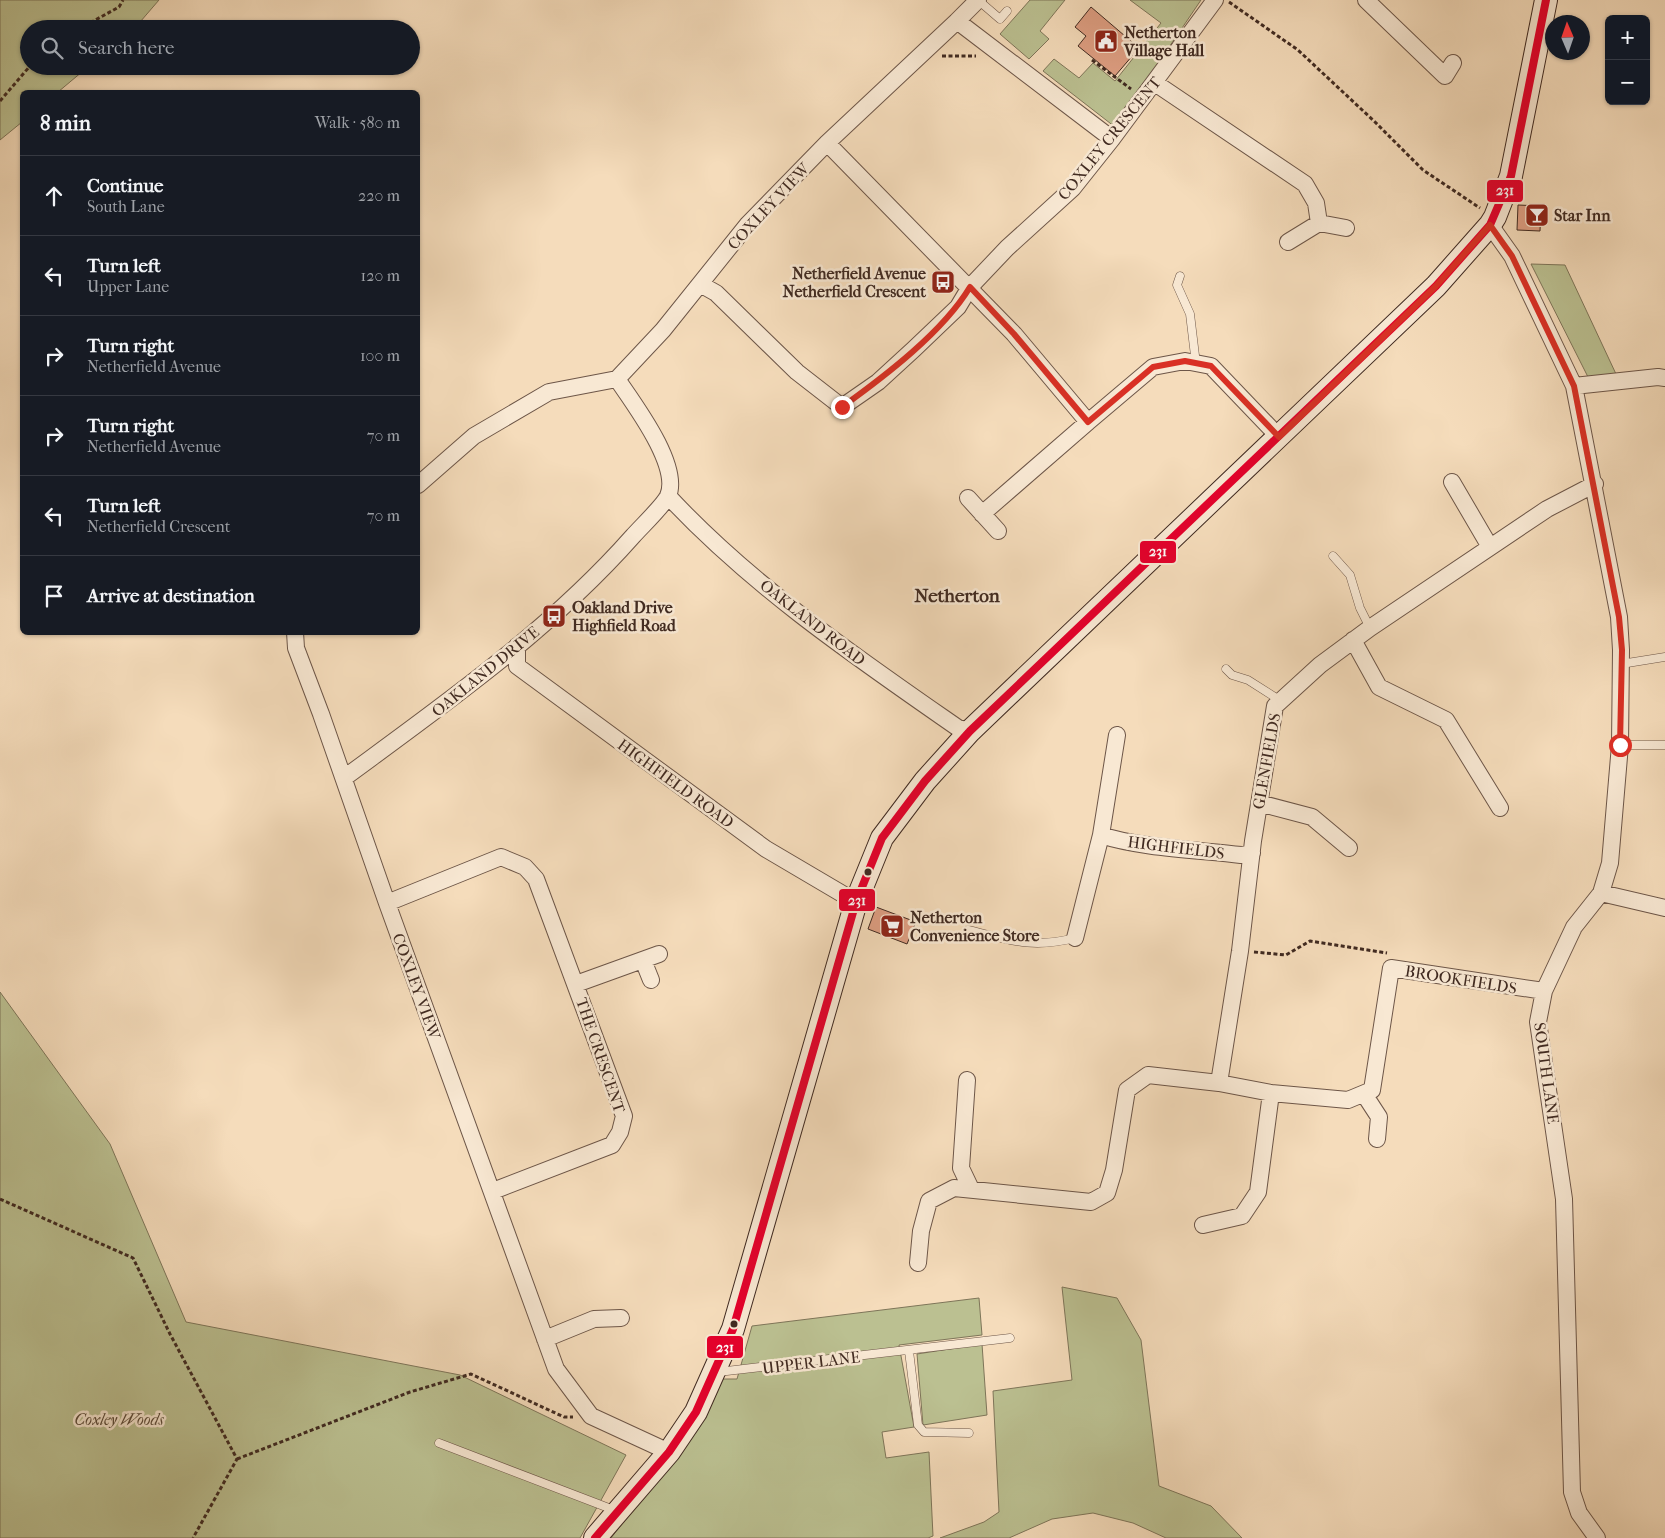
<!DOCTYPE html>
<html lang="en">
<head>
<meta charset="utf-8">
<style>
  :root { --surface:#171b24; --page:#20242c; --text:#f1f3f6; --muted:#9ea1a6; --line:#363941 }
  body { margin:0; font-family:"IM FELL French Canon",serif; background:var(--page); color:var(--text) }
  .controls { position:absolute; right:15px; top:15px; display:grid; overflow:hidden; border-radius:8px; box-shadow:0 1px 4px #0004 }
  .controls button { width:45px; height:45px; display:grid; place-items:center; padding:0; border:0; border-bottom:1px solid var(--line); background:var(--surface); color:var(--text); font:25px sans-serif }
  .compass { position:absolute; left:1545px; top:15px; width:45px; height:45px; border-radius:50%; background:var(--surface); box-shadow:0 1px 4px #0004; rotate:358deg }
  .stop { position:absolute; width:15px; height:15px; margin:-11px; border:4px solid #d93025; border-radius:50%; background:#fff }
  .stop.end { background:#d93025; border-color:#fff; box-shadow:0 1px 5px #0008 }
  .list { margin:0; padding:0; list-style:none }
  h2 { display:flex; justify-content:space-between; align-items:center; height:65px; margin:0; padding:0 20px; font-size:21px }
  h2 small { font-size:16px; font-weight:400; color:var(--muted) }
  .list li { display:grid; grid-template-columns:32px 1fr auto; gap:15px; align-items:center; box-sizing:border-box; height:80px; padding:0 20px; border-top:1px solid var(--line) }
  .list b { display:block; font-size:19px; white-space:nowrap }
  .list p { margin:0; font-size:16px; white-space:nowrap; color:var(--muted) }
  .list em { font-size:16px; font-style:normal; color:var(--muted) }
  .icon { flex:none; width:28px; height:28px; fill:none; stroke:currentColor; stroke-width:2; stroke-linecap:round; stroke-linejoin:round }
  .map { position:relative; flex:none; width:1665px; height:1538px; overflow:hidden }
  .search { position:absolute; background:var(--surface); box-shadow:0 1px 4px #0004; left:20px; top:20px; width:400px; height:55px; display:flex; align-items:center; gap:12px; box-sizing:border-box; padding:0 18px; border-radius:28px; color:var(--muted); font-size:19px }
  .panel { position:absolute; background:var(--surface); box-shadow:0 1px 4px #0004; left:20px; top:90px; width:400px; height:545px; border-radius:8px }
  .map>svg:first-child { display:block }
</style>
</head>
<body>
<div class="map">
<svg width="1665" height="1538" viewBox="0 0 1665 1538">
  <rect width="100%" height="100%" fill="#f5dcbb"/>
  <filter id="stains"><feTurbulence type="fractalNoise" baseFrequency=".004" numOctaves="4"/><feColorMatrix values="0 0 0 0 .2 0 0 0 0 .09 0 0 0 0 .02 0 0 0 .5 -.17"/></filter>
  <radialGradient id="worn" r=".72"><stop offset=".6" stop-color="#630" stop-opacity="0"/><stop offset="1" stop-color="#630" stop-opacity=".3"/></radialGradient>
  <path fill="#bbc091" stroke="#7e7559" d="M 0,0 L 159,0 L 134,29 L 29,29 L 29,66 L 89,66 L 58,92 L 22,92 L 22,122 L 0,140 Z
    M 1030,0 L 1065,0 L 1040,31 L 1049,39 L 1029,59 L 1000,34 Z
    M 1130,0 L 1201,0 L 1115,127 L 1043,71 L 1054,59 L 1079,78 L 1093,63 L 1115,81 L 1161,23 Z
    M 1531,264 L 1565,265 L 1616,374 L 1588,377 Z
    M 0,992 L 110,1144 L 186,1322 L 460,1375 L 626,1455 L 580,1538 L 0,1538 Z
    M 1062,1287 L 1117,1298 L 1141,1340 L 1159,1486 L 1211,1506 L 1242,1538 L 1166,1538 L 1133,1523 L 1093,1513 L 1052,1519 L 1009,1538 L 940,1538 L 984,1522 L 999,1512 L 993,1391 L 1072,1380 Z
    M 979,1298 L 982,1335 L 899,1345 L 914,1427 L 882,1432 L 886,1458 L 929,1452 L 933,1536 L 928,1538 L 611,1538 L 692,1434 L 719,1379 L 737,1379 L 752,1326 Z
    M 982,1344 L 987,1415 L 923,1425 L 917,1354 Z"/>
  <path fill="#df9f83" stroke="#402a21" d="M 1091,7 L 1139,48 L 1115,76 L 1078,46 L 1086,36 L 1075,27 Z
    M 1518,205 L 1541,206 L 1540,231 L 1517,230 Z
    M 876,907 L 916,922 L 907,944 L 868,929 Z"/>
  <g fill="none" stroke-linecap="round" stroke-linejoin="round">
    <g stroke="#6d5648" stroke-width="9">
      <path id="service" d="M 978,0 L 1000,19 L 1007,11
        M 1180,276 L 1177,285 L 1190,314 L 1196,364
        M 1333,556 L 1350,575 L 1360,608 L 1370,628
        M 1621,664 L 1665,657
        M 1226,669 L 1232,675 L 1248,680 L 1281,701
        M 1620,745 L 1665,745
        M 968,930 C 1010,940 1031,949 1075,938
        M 909,1351 L 918,1425 L 924,1432 L 969,1433
        M 718,1372 L 1010,1338
        M 439,1443 L 614,1510"/>
    </g>
    <g stroke="#6d5648" stroke-width="18">
      <path id="minor" d="M 1366,0 L 1445,76 L 1453,63
        M 957,21 L 978,0
        M 1155,83 L 1305,184 L 1316,203 L 1319,223 L 1346,228
        M 827,143 L 1014,334 L 1088,422 L 1153,367 L 1185,361 L 1211,366 L 1279,437
        M 1490,225 L 1512,256 L 1574,386 L 1619,617 L 1621,650 L 1620,745 L 1610,863 L 1601,893 L 1574,927 L 1544,991 L 1538,1022 L 1564,1199 L 1572,1492 L 1579,1513 L 1597,1538
        M 1288,242 L 1319,223
        M 700,284 L 716,293 L 797,372 L 842,407 L 878,382 L 914,349 L 958,307 L 970,287 L 1007,248 L 1073,188 L 1112,139 L 1215,0
        M 1574,386 L 1658,377 L 1665,378
        M 1452,482 L 1490,547
        M 418,485 L 474,436 L 549,392 L 617,379 L 663,330 L 748,224 L 827,143 L 957,21 L 1112,139
        M 668,496 C 753,587 856,657 958,728 L 970,731
        M 968,498 L 998,531
        M 982,514 L 1088,422
        M 295,632 L 296,648 L 321,714 L 387,903 L 556,1369 L 591,1416 L 669,1452
        M 1353,640 L 1379,687 L 1446,720 L 1500,808
        M 517,646 L 517,666 L 766,849 L 856,902
        M 1117,735 L 1101,835 C 1139,848 1200,850 1241,855 L 1252,853
        M 344,778 C 446,703 550,630 633,536 C 641,527 664,505 668,496 C 681,466 634,404 617,379
        M 1259,803 L 1312,817 L 1349,848
        M 1601,893 L 1665,908
        M 387,903 L 501,857 L 525,867 L 536,879 L 624,1116 L 620,1132 L 612,1145 L 493,1191
        M 1075,938 L 1101,835
        M 643,960 L 651,980
        M 576,984 L 659,954
        M 967,1080 L 961,1168 L 971,1189
        M 1219,1083 L 1240,951 L 1253,841 L 1275,706 L 1320,665 L 1370,628 L 1547,509 L 1595,484
        M 1364,1094 L 1379,1117 L 1377,1139
        M 1203,1225 L 1242,1216 L 1258,1192 L 1271,1093
        M 918,1263 L 921,1231 L 929,1201 L 954,1188 L 1091,1202 L 1107,1193 L 1114,1170 L 1127,1090 L 1148,1075 L 1219,1083 L 1271,1093 L 1348,1100 L 1372,1090 L 1391,968 L 1544,991
        M 545,1339 L 594,1319 L 621,1318"/>
    </g>
    <g stroke="#402a21" stroke-width="24">
      <path id="secondary" d="M 595,1538 L 669,1452 L 696,1412 L 733,1329 L 856,902 L 882,838 L 925,781 L 970,731 L 1436,286 L 1490,225 L 1495,217 L 1511,176 L 1546,0"/>
    </g>
    <path stroke="#402a21" stroke-width="3" stroke-dasharray="4 2.5" stroke-linecap="butt" d="M 1229,2 L 1298,50 L 1375,122 L 1423,170 L 1480,208
      M 79,29 L 119,7 L 123,0
      M 942,56 L 976,56
      M 1092,60 L 1131,89
      M 0,101 L 30,66
      M 1254,952 L 1286,955 L 1310,941 L 1387,953
      M 0,1199 L 133,1258 L 170,1334 L 237,1459 L 193,1538
      M 237,1459 L 410,1392 L 471,1374 L 564,1417 L 573,1417"/>
    <use href="#service" stroke="#f8e8d3" stroke-width="8"/>
    <use href="#minor" stroke="#f8e8d3" stroke-width="16"/>
    <use href="#secondary" stroke="#f8e8d3" stroke-width="22"/>
    <g stroke="#f8e8d3" stroke-width="11">
      <path id="bus-1" d="M 595,1538 L 669,1452 L 696,1412 L 733,1329 L 856,902 L 882,838 L 925,781 L 970,731 L 1436,286 L 1490,225 L 1511,176 L 1546,0"/>
    </g>
    <use href="#bus-1" stroke="#e4002b" stroke-width="8"/>
  </g>
  <g fill="none" stroke-linecap="round" stroke-linejoin="round">
    <path stroke="#d93025" stroke-width="6" d="M 842,407 C 885,376 943,332 970,287 L 1014,334 L 1088,422 L 1153,367 L 1185,361 L 1211,366 L 1279,437 L 1436,286 L 1490,225 L 1512,256 L 1574,386 L 1619,617 L 1622,650 L 1620,745"/>
  </g>
  <defs>
    <g id="civic-square" transform="scale(1.25)"><rect x="-9" y="-9" width="18" height="18" rx="4" fill="#8f2418" stroke="#f8e8d3"/><path d="M-.6-6.5H3V-4.5H.6V-3L4-1V1h2V6H-6V1h2V-1L-.6-3ZM-1.2 2.5V6h2.4V2.5Z" fill="#fff"/></g>
    <g id="bar-square" transform="scale(1.25)"><rect x="-9" y="-9" width="18" height="18" rx="4" fill="#8f2418" stroke="#f8e8d3"/><path d="M-6-5H6L.8 .8V4.5H3.5V6h-7V4.5H-.8V.8Z" fill="#fff"/></g>
    <g id="bus-square" transform="scale(1.25)"><rect x="-9" y="-9" width="18" height="18" rx="4" fill="#8f2418" stroke="#f8e8d3"/><path d="M-5-6H5V4H4V6H2V4H-2V6H-4V4H-5ZM-3.5-4V0h7V-4ZM-3.5 1.2v1.5H-2V1.2ZM2 1.2v1.5H3.5V1.2Z" fill="#fff"/></g>
    <g id="supermarket-square" transform="scale(1.25)"><rect x="-9" y="-9" width="18" height="18" rx="4" fill="#8f2418" stroke="#f8e8d3"/><path d="M-6-5.5h2.5l.6 2H6L4.5 2H-2.5L-4.4-4H-6ZM-1.5 3.2a1.3 1.3 0 1 0 .1 0ZM3 3.2a1.3 1.3 0 1 0 .1 0Z" fill="#fff"/></g>
  </defs>
  <g fill-rule="evenodd">
    <use href="#civic-square" x="1106" y="41"/>
    <use href="#bar-square" x="1537" y="215"/>
    <use href="#bus-square" x="943" y="282"/>
    <use href="#bus-square" x="554" y="616"/>
    <use href="#supermarket-square" x="892" y="926"/>
  </g>
  <g fill="#402a21" stroke="#f8e8d3" stroke-width="2">
    <circle cx="868" cy="872" r="4.5"/>
    <circle cx="734" cy="1324" r="4.5"/>
  </g>
  <g text-anchor="middle" stroke-width="5" stroke-linejoin="round" paint-order="stroke">
    <g font-size="16" font-weight="bold" fill="#402a21" stroke="#f8e8d3" text-anchor="start">
      <text x="1124" y="38">Netherton<tspan x="1124" dy="18">Village Hall</tspan></text>
      <text x="1554" y="221">Star Inn</text>
      <text x="926" y="279" text-anchor="end">Netherfield Avenue<tspan x="926" dy="18">Netherfield Crescent</tspan></text>
      <text x="572" y="613">Oakland Drive<tspan x="572" dy="18">Highfield Road</tspan></text>
      <text x="910" y="923">Netherton<tspan x="910" dy="18">Convenience Store</tspan></text>
    </g>
    <g font-size="16" fill="#402a21" stroke="#f8e8d3">
      <text transform="translate(1109 138) rotate(-51)" y="6">COXLEY CRESCENT</text>
      <text transform="translate(768 206) rotate(-47)" y="6">COXLEY VIEW</text>
      <text transform="translate(813 622) rotate(38)" y="6">OAKLAND ROAD</text>
      <text transform="translate(485 671) rotate(-39)" y="6">OAKLAND DRIVE</text>
      <text transform="translate(1266 761) rotate(-80)" y="6">GLENFIELDS</text>
      <text transform="translate(676 783) rotate(36)" y="6">HIGHFIELD ROAD</text>
      <text transform="translate(1176 847) rotate(7)" y="6">HIGHFIELDS</text>
      <text transform="translate(1461 979) rotate(9)" y="6">BROOKFIELDS</text>
      <text transform="translate(417 986) rotate(70)" y="6">COXLEY VIEW</text>
      <text transform="translate(601 1055) rotate(71)" y="6">THE CRESCENT</text>
      <text transform="translate(1547 1073) rotate(82)" y="6">SOUTH LANE</text>
      <text transform="translate(811 1362) rotate(-7)" y="6">UPPER LANE</text>
    </g>
    <g font-size="16" font-style="italic" fill="#594837" stroke="#f8e8d3">
      <text x="119" y="1425">Coxley Woods</text>
    </g>
    <g font-size="19" font-weight="bold" fill="#402a21" stroke="#f8e8d3">
      <text x="957" y="602">Netherton</text>
    </g>
  </g>
  <g stroke="#f8e8d3" stroke-width="2">
    <rect x="1486" y="179" width="38" height="24" rx="5" fill="#e4002b"/>
    <rect x="1139" y="540" width="38" height="24" rx="5" fill="#e4002b"/>
    <rect x="838" y="888" width="38" height="24" rx="5" fill="#e4002b"/>
    <rect x="706" y="1335" width="38" height="24" rx="5" fill="#e4002b"/>
  </g>
  <g font-size="14" text-anchor="middle" font-weight="bold" fill="#fff">
    <text x="1505" y="195">231</text>
    <text x="1158" y="556">231</text>
    <text x="857" y="905">231</text>
    <text x="725" y="1352">231</text>
  </g>
  <rect width="100%" height="100%" filter="url(#stains)"/>
  <rect width="100%" height="100%" fill="url(#worn)"/>
</svg>
<div class="controls">
<button>+</button>
<button>−</button>
</div>
<svg class="compass" viewBox="-18 -18 36 36"><path d="M0-13l5 13h-10z" fill="#e53935"/><path d="M0 13l5-13h-10z" fill="#9ea1a6"/></svg>
<div class="stop" style="left:1620px;top:745px"></div>
<div class="stop end" style="left:842px;top:407px"></div>
<div class="search"><svg class="icon" aria-label="search" viewBox="0 0 24 24"><circle cx="10" cy="10" r="6"/><path d="M15 15l6 6"/></svg>Search here</div>
<section class="panel">
<h2>8 min<small>Walk · 580 m</small></h2>
<ul class="list">
<li><svg class="icon" aria-label="ahead" viewBox="0 0 24 24"><path d="M12 20V5M6 11l6-6 6 6"/></svg><div><b>Continue</b><p>South Lane</p></div><em>220 m</em></li>
<li><svg class="icon" aria-label="left" viewBox="0 0 24 24"><path d="M17 20v-9H6M10 6l-5 5 5 5"/></svg><div><b>Turn left</b><p>Upper Lane</p></div><em>120 m</em></li>
<li><svg class="icon" aria-label="right" viewBox="0 0 24 24"><path d="M7 20v-9h11M14 6l5 5-5 5"/></svg><div><b>Turn right</b><p>Netherfield Avenue</p></div><em>100 m</em></li>
<li><svg class="icon" aria-label="right" viewBox="0 0 24 24"><path d="M7 20v-9h11M14 6l5 5-5 5"/></svg><div><b>Turn right</b><p>Netherfield Avenue</p></div><em>70 m</em></li>
<li><svg class="icon" aria-label="left" viewBox="0 0 24 24"><path d="M17 20v-9H6M10 6l-5 5 5 5"/></svg><div><b>Turn left</b><p>Netherfield Crescent</p></div><em>70 m</em></li>
<li><svg class="icon" aria-label="arrive" viewBox="0 0 24 24"><path d="M6 21V4h12l-3 4 3 4H6"/></svg><div><b>Arrive at destination</b></div></li>
</ul>
</section>
</div>
</body>
</html>
